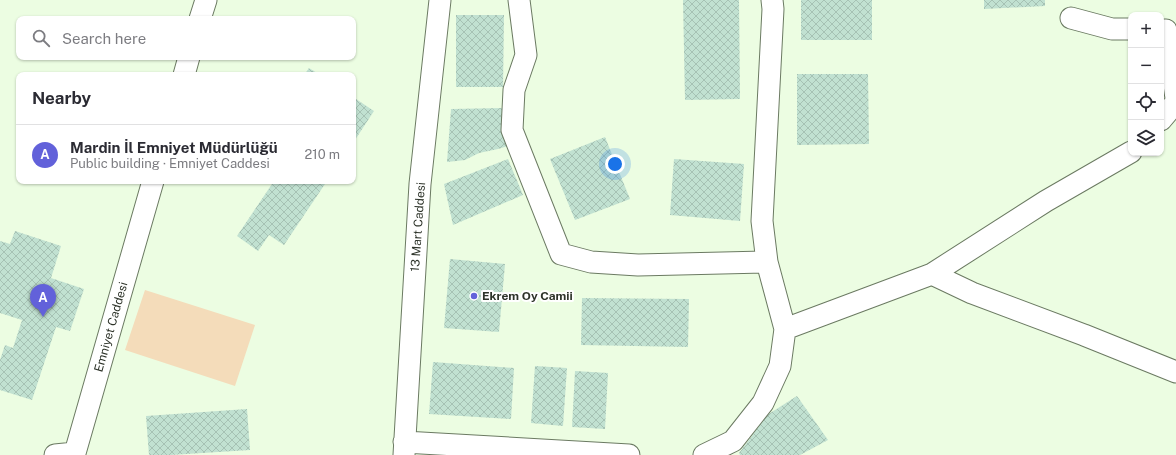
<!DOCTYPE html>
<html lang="en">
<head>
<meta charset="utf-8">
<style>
  :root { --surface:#fff; --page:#f7f7f7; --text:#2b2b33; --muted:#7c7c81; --line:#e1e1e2; --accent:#6261da }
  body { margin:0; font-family:"Public Sans",sans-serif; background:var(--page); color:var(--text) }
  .controls { position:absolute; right:12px; top:12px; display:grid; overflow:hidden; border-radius:8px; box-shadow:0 1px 3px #0004 }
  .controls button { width:36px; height:36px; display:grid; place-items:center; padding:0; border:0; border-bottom:1px solid var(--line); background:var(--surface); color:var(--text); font:20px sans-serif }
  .you { position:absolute; left:615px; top:164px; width:14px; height:14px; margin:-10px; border:3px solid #fff; border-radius:50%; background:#1a73e8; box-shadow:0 0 0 6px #1a73e833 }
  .badge { display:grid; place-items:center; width:26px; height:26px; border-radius:50%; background:var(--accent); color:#fff; font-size:13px; font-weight:700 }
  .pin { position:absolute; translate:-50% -33px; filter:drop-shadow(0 1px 2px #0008) }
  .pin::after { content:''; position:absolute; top:21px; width:14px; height:12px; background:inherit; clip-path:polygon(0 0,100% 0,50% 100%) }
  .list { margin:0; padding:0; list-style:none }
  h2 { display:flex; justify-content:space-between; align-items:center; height:52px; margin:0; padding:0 16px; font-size:17px }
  h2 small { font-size:13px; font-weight:400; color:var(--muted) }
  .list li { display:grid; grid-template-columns:26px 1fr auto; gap:12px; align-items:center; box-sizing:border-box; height:60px; padding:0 16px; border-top:1px solid var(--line) }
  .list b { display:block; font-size:15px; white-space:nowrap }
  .list p { margin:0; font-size:13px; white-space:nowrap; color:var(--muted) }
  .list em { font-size:13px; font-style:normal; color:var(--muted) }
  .icon { flex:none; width:22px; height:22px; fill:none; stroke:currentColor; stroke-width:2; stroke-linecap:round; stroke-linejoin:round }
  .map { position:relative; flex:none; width:1176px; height:455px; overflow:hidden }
  .search { position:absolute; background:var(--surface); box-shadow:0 1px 3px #0004; left:16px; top:16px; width:340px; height:44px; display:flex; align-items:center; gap:10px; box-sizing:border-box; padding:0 14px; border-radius:8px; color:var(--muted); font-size:15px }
  .panel { position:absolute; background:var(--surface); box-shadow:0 1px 3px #0004; left:16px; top:72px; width:340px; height:112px; border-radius:8px }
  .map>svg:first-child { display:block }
</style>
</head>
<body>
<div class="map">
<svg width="1176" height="455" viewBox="0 0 1176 455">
  <defs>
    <pattern id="building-cross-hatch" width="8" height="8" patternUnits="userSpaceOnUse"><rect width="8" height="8" fill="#c1e1d1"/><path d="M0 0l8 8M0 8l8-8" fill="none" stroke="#a6c2b4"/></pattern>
  </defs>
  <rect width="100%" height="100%" fill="#ecfde2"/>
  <path fill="#f4dcba" d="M 145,290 L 255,325 L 235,386 L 125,350 Z"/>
  <path fill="url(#building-cross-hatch)" d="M 683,0 L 739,0 L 740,99 L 685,100 Z
    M 801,0 L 872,0 L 872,40 L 801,40 Z
    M 984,0 L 1045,0 L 1045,6 L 984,9 Z
    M 456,15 L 504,15 L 503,87 L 456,87 Z
    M 309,68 L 320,75 L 304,75 Z
    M 797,74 L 868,74 L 869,144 L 797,145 Z
    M 353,97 L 374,111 L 353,143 Z
    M 503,108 L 508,146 L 498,149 L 479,153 L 465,160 L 447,162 L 451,109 Z
    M 605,137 L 630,199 L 575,220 L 550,159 Z
    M 508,159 L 523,195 L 453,225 L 444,184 Z
    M 674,159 L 744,164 L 740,221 L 670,215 Z
    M 274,181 L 327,181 L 284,245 L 269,235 L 258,251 L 237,236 Z
    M 15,231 L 61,246 L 51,278 L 84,289 L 70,331 L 56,327 L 32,400 L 0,390 L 0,360 L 5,345 L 13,348 L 22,320 L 0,313 L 0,241 L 10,244 Z
    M 450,259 L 505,264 L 499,332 L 444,328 Z
    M 582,298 L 689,299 L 688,347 L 581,345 Z
    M 433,362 L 514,368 L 511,419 L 429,414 Z
    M 535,366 L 567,368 L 563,426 L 531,423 Z
    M 575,371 L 608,373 L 605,429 L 572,427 Z
    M 797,396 L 828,440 L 800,455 L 740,455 L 739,453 L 752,436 L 764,417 Z
    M 247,409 L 250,450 L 171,455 L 149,455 L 146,416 Z"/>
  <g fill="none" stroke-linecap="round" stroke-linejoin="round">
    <g stroke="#6b7a62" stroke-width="23">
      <path id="minor" d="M 519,0 L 526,55 L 514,90 L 512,130 L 561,254 L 591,262 L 638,265 L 767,262
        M 1071,18 L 1112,29 L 1131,29
        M 200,19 L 206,0
        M 1166,30 L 1176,98
        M 184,75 L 189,57
        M 1161,120 L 1176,102
        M 932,274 L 1046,201 L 1131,152
        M 785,329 L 932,274 L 972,293 L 1084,335 L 1176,372
        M 404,442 L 629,455
        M 55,455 L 75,453 L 153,181
        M 404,455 L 420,184 L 440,0
        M 704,455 L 733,441 L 763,403 L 780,366 L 785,329 L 767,262 L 762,221 L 773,9 L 772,0"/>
    </g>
    <use href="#minor" stroke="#fff" stroke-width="21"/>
  </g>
  <circle fill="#6261da" stroke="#fff" stroke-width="1.5" cx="474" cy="296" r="4"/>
  <g text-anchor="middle" stroke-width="4" stroke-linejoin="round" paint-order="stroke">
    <g font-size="12" fill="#2e342a" stroke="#fff">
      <text transform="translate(418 227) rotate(-86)" y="4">13 Mart Caddesi</text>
      <text transform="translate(111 327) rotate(-74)" y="4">Emniyet Caddesi</text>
    </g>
    <g font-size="12" font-weight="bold" fill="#2e342a" stroke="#fff" text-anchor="start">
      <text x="482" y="300">Ekrem Oy Camii</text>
    </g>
  </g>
</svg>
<div class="controls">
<button>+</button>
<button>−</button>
<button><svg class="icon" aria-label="locate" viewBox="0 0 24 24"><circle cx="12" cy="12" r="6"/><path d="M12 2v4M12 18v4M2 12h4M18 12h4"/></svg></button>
<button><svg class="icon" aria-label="layers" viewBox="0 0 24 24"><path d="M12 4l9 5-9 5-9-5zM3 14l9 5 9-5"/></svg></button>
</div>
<div class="you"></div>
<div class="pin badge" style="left:43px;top:317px">A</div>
<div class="search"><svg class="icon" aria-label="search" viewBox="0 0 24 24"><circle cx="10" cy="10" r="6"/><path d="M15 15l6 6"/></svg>Search here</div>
<section class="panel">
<h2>Nearby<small></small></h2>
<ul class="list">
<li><span class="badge">A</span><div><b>Mardin İl Emniyet Müdürlüğü</b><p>Public building · Emniyet Caddesi</p></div><em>210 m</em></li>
</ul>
</section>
</div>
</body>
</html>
